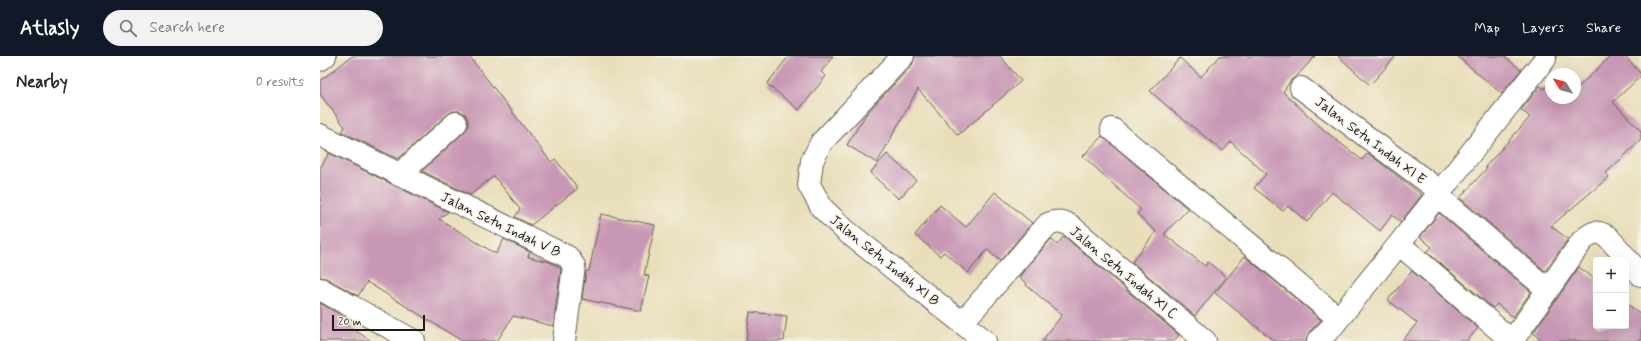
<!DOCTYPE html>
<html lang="en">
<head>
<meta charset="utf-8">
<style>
  :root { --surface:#fff; --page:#f2f2f3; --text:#2b2b33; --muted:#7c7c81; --line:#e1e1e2; --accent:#111827 }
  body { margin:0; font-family:Mynerve,sans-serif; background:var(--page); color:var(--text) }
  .controls { position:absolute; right:12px; bottom:12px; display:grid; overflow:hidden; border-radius:4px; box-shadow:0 4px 16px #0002 }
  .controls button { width:36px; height:36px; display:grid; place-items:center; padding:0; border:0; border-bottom:1px solid var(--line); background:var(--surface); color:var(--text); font:20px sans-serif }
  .compass { position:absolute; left:1225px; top:12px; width:36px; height:36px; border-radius:50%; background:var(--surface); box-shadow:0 4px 16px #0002; rotate:307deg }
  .scale { position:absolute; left:12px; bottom:10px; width:93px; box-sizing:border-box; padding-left:4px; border:2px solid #1c1c1c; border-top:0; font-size:11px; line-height:14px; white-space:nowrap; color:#1c1c1c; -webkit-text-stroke:3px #f7f3e8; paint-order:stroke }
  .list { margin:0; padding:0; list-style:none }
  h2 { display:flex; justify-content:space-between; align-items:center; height:52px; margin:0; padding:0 16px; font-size:17px }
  h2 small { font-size:13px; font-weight:400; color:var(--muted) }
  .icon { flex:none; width:22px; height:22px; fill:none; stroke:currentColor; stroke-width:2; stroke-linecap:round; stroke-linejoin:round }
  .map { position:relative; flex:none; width:1321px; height:285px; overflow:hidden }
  header { display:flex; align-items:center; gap:24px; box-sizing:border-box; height:56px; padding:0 20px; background:var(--accent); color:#fff }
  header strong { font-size:19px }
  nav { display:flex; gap:22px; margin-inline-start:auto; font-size:14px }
  .search { width:280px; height:36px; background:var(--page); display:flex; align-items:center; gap:10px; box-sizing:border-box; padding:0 14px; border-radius:22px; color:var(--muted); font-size:15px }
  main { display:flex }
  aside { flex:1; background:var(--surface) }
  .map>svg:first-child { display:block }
</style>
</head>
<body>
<header>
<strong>Atlasly</strong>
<div class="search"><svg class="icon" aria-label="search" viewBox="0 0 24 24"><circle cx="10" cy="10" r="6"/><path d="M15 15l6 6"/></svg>Search here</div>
<nav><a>Map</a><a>Layers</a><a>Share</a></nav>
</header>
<main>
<aside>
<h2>Nearby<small>0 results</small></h2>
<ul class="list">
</ul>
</aside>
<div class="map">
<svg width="1321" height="285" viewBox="0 0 1321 285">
  <rect width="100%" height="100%" fill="#f7f3e8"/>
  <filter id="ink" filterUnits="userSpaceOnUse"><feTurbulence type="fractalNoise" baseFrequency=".025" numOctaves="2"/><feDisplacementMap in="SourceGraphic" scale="8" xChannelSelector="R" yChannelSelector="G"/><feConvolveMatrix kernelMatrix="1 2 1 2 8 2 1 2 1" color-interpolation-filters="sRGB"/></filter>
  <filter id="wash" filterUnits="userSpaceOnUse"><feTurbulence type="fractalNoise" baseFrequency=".012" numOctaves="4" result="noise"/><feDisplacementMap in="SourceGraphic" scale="16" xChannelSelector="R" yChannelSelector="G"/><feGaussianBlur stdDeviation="0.9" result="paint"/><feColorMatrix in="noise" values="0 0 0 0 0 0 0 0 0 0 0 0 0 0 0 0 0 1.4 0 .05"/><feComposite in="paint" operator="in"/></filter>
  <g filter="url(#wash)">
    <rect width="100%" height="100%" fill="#e9deba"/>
    <g id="blocks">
      <path fill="#c897b5" d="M 32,0 L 149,0 L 231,106 L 235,103 L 258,132 L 211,169 L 195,161 L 200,153 L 174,120 L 150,139 L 102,115 L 144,76 L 148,71 L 148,64 L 145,58 L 139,55 L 133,55 L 128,58 L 78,103 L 22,76 L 25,71 L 0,38 L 0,25 Z
        M 469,0 L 513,0 L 501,16 L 506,20 L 479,54 L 447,28 Z
        M 595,0 L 680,0 L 701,25 L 638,79 L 598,33 L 557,107 L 527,89 L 546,58 L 592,9 Z
        M 900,0 L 995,0 L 977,20 L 971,24 L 963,36 L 1005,75 L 1042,104 L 1048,97 L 1102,139 L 1081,166 L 1072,159 L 1060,175 L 1012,136 L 987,166 L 968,150 L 963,155 L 934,132 L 946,118 L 911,86 L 903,95 L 854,56 L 830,35 L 860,2 L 881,21 Z
        M 1018,0 L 1076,0 L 1050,29 Z
        M 1137,0 L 1184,0 L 1201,14 L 1182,38 Z
        M 1291,0 L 1305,0 L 1321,18 L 1321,20 L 1293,46 L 1321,75 L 1321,84 L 1286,117 L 1289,121 L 1231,170 L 1248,183 L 1225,215 L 1140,142 L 1167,112 L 1165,111 L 1210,61 L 1201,54 L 1220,30 L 1224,33 L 1229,27 L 1231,28 L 1231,42 L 1255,42 L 1255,34 Z
        M 782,80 L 868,153 L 844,178 L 885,210 L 888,206 L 906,221 L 875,260 L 812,206 L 836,176 L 817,158 L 821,154 L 763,100 Z
        M 9,97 L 128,156 L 119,163 L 176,198 L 184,183 L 210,196 L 208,201 L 230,206 L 239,211 L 241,213 L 233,270 L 193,260 L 177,285 L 142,285 L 47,226 L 38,240 L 6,222 L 0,221 L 0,112 Z
        M 567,98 L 596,124 L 579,143 L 550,117 Z
        M 675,136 L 712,167 L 680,205 L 667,194 L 648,217 L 624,196 L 620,200 L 595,179 L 620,149 L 646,171 Z
        M 1119,157 L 1211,236 L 1193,261 L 1177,248 L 1173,252 L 1107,196 L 1112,191 L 1100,181 Z
        M 281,158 L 335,169 L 324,219 L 329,220 L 321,255 L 262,243 L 266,215 L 269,215 Z
        M 744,180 L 859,279 L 854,285 L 722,285 L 742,259 L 706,229 L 707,228 L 699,221 L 731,183 L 737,189 Z
        M 925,200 L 1001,264 L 989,276 L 986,285 L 954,285 L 895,237 Z
        M 1259,211 L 1276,224 L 1276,270 L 1306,270 L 1306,247 L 1321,258 L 1321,285 L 1223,285 L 1213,277 Z
        M 1092,215 L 1158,272 L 1147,285 L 1082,285 L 1097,267 L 1068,244 Z
        M 0,247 L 24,261 L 21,265 L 51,285 L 0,285 Z
        M 430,256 L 467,260 L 464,285 L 426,285 Z"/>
    </g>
  </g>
  <g filter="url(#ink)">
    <use href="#blocks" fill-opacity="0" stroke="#646053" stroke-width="1"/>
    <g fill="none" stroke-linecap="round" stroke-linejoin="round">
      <g stroke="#646053" stroke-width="24">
        <path id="minor" d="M 583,0 L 501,87 L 492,105 L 489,129 L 502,152 L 526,175 L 665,285
          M 0,4 L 5,0
          M 981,32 L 1121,136
          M 792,73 L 1018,262
          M 0,79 L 248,201 L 254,210 L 244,285
          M 79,119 L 136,67
          M 1117,139 L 1228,234
          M 1079,188 L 1192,285
          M 0,233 L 94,285
          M 642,267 L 728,168 C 738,164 743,165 751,170 L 885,285
          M 998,285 L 1011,272 L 1079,188 L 1225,3
          M 1192,285 L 1262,185 C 1272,176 1276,173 1288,181 L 1321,219"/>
      </g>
      <use href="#minor" stroke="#fff" stroke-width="22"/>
    </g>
  </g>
  <g text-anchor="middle" stroke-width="3" stroke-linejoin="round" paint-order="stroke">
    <g font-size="14" fill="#1c1c1c" stroke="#f7f3e8">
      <text transform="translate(1051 84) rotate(37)" y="5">Jalan Setu Indah XI E</text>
      <text transform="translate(181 168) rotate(26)" y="5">Jalan Setu Indah V B</text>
      <text transform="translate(565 204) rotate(39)" y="5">Jalan Setu Indah XI B</text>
      <text transform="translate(804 216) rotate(40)" y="5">Jalan Setu Indah XI C</text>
    </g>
  </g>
</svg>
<div class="controls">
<button>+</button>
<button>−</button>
</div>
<svg class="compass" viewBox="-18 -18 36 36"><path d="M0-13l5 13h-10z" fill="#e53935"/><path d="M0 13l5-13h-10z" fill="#7c7c81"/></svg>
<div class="scale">20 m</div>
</div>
</main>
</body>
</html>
